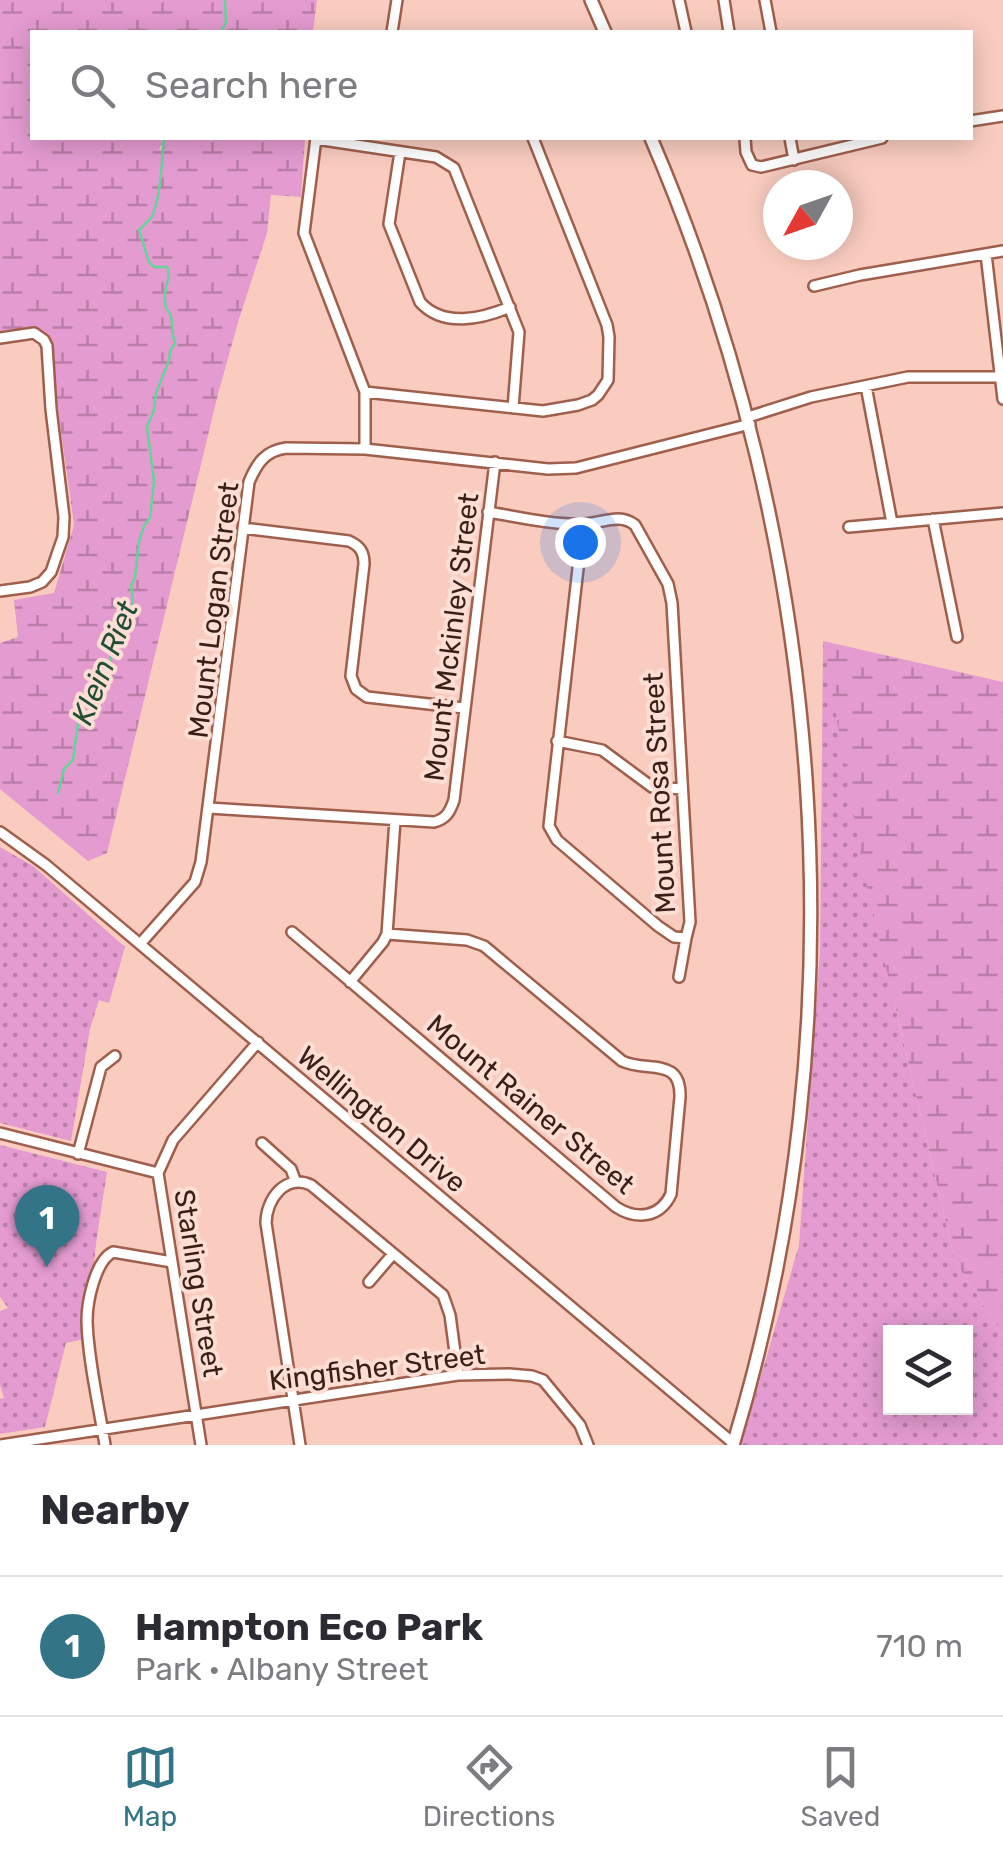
<!DOCTYPE html>
<html lang="en">
<head>
<meta charset="utf-8">
<style>
  :root { --surface:#fff; --page:#f2f2f3; --text:#2b2b33; --muted:#7c7c81; --line:#e1e1e2; --accent:#337586 }
  body { margin:0; font-family:Rubik,sans-serif; background:var(--page); color:var(--text) }
  .controls { position:absolute; right:30px; bottom:30px; display:grid; overflow:hidden; border-radius:0px; box-shadow:0 5px 25px #0003 }
  .controls button { width:90px; height:90px; display:grid; place-items:center; padding:0; border:0; border-bottom:2px solid var(--line); background:var(--surface); color:var(--text); font:50px sans-serif }
  .compass { position:absolute; left:763px; top:170px; width:90px; height:90px; border-radius:50%; background:var(--surface); box-shadow:0 5px 25px #0003; rotate:230deg }
  .you { position:absolute; left:580px; top:542px; width:35px; height:35px; margin:-25px; border:8px solid #fff; border-radius:50%; background:#1a73e8; box-shadow:0 0 0 15px #1a73e833 }
  .badge { display:grid; place-items:center; width:65px; height:65px; border-radius:50%; background:var(--accent); color:#fff; font-size:32px; font-weight:700 }
  .pin { position:absolute; translate:-50% -82px; filter:drop-shadow(0 2px 5px #0008) }
  .pin::after { content:''; position:absolute; top:52px; width:35px; height:30px; background:inherit; clip-path:polygon(0 0,100% 0,50% 100%) }
  .list { margin:0; padding:0; list-style:none }
  h2 { display:flex; justify-content:space-between; align-items:center; height:130px; margin:0; padding:0 40px; font-size:42px }
  h2 small { font-size:32px; font-weight:400; color:var(--muted) }
  .list li { display:grid; grid-template-columns:65px 1fr auto; gap:30px; align-items:center; box-sizing:border-box; height:140px; padding:0 40px; border-top:2px solid var(--line) }
  .list b { display:block; font-size:38px; white-space:nowrap }
  .list p { margin:0; font-size:32px; white-space:nowrap; color:var(--muted) }
  .list em { font-size:32px; font-style:normal; color:var(--muted) }
  .icon { flex:none; width:55px; height:55px; fill:none; stroke:currentColor; stroke-width:2; stroke-linecap:round; stroke-linejoin:round }
  .map { position:relative; flex:none; width:1003px; height:1445px; overflow:hidden }
  .search { position:absolute; background:var(--surface); box-shadow:0 5px 25px #0003; left:30px; right:30px; top:30px; height:110px; display:flex; align-items:center; gap:25px; box-sizing:border-box; padding:0 35px; border-radius:0px; color:var(--muted); font-size:38px }
  .sheet { height:270px; background:var(--surface) }
  nav { display:flex; justify-content:space-around; align-items:center; box-sizing:border-box; height:140px; border-top:2px solid var(--line); background:var(--surface); font-size:28px; color:var(--muted) }
  nav a { display:grid; justify-items:center; gap:5px }
  nav .on { color:var(--accent) }
  .map>svg:first-child { display:block }
</style>
</head>
<body>
<div class="map">
<svg width="1003" height="1445" viewBox="0 0 1003 1445">
  <defs>
    <pattern id="grass-dots" width="8" height="8" patternUnits="userSpaceOnUse" patternTransform="scale(2.5)"><rect width="8" height="8" fill="#e49bd0"/><path d="M2 2h.1M6 6h.1" fill="none" stroke="#ba7ea8" stroke-width="1.8" stroke-linecap="round"/></pattern>
    <pattern id="wetland-marsh" width="20" height="14" patternUnits="userSpaceOnUse" patternTransform="scale(2.5)"><rect width="20" height="14" fill="#e49bd0"/><path d="M1 5h8M5 5V1M11 12h8M15 12V8" fill="none" stroke="#ba7ea8"/></pattern>
  </defs>
  <rect width="100%" height="100%" fill="#f9ccbf"/>
  <path fill="url(#grass-dots)" fill-rule="evenodd" d="M 823,641 L 896,1010 L 955,1261 L 1003,1335 L 1003,1445 L 741,1445 L 799,1245 L 820,950 ZM 890,1332 L 966,1332 L 966,1408 L 890,1408 Z
    M 0,847 L 33,866 L 125,947 L 109,1003 L 99,1000 L 90,1029 L 71,1141 L 0,1123 Z
    M 0,1145 L 107,1172 L 97,1236 L 85,1339 L 66,1343 L 45,1427 L 0,1434 L 0,1399 L 4,1398 L 0,1385 L 0,1311 L 8,1308 L 0,1297 Z"/>
  <path fill="url(#wetland-marsh)" d="M 0,0 L 317,0 L 313,32 L 32,32 L 32,138 L 161,138 L 162,144 L 159,149 L 161,151 L 165,138 L 305,138 L 301,197 L 271,195 L 267,233 L 239,319 L 218,394 L 107,853 L 88,861 L 0,789 L 0,643 L 18,637 L 14,600 L 54,593 L 74,525 L 48,339 L 35,328 L 0,331 Z
    M 823,641 L 1003,682 L 1003,1335 L 955,1261 L 864,873 Z"/>
  <g fill="none" stroke-linecap="round" stroke-linejoin="round">
    <path stroke="#65d498" stroke-width="2.5" d="M 221,32 L 226,22 L 225,0
      M 58,793 L 64,769 L 73,760 C 77,731 77,696 105,679 L 111,660 L 109,649 L 133,602 L 131,585 L 135,578 L 139,541 L 144,526 L 150,518 L 154,481 L 147,427 L 154,410 L 156,393 L 169,360 L 170,351 L 175,343 C 171,334 173,326 171,317 C 166,302 166,317 165,301 C 163,286 172,280 167,267 L 154,267 L 149,262 L 139,230 C 141,228 150,219 151,218 C 161,200 162,158 164,138"/>
    <g stroke="#9f5f4c" stroke-width="14">
      <path id="minor" d="M 679,0 L 686,32
        M 724,0 L 729,32
        M 765,0 L 771,32
        M 392,32 L 397,0
        M 970,121 L 1003,116
        M 316,138 L 304,233 L 365,392
        M 745,138 L 746,152 L 752,165 L 761,167 L 882,138
        M 790,138 L 794,160
        M 316,139 L 436,157 L 454,168 L 519,332 L 513,408
        M 400,152 L 389,224 L 420,302 C 443,328 482,319 510,307
        M 986,254 L 1003,399
        M 814,286 L 860,275 L 1003,251
        M 0,338 L 34,333 L 44,340 L 47,346 L 51,409 L 64,517 L 63,537 L 51,572 L 42,582 L 30,587 L 0,591
        M 866,386 L 892,523
        M 748,417 L 811,397 L 908,377 L 1003,377
        M 365,449 L 365,392 L 543,411 L 578,405 L 592,400 L 598,395 L 608,380 L 609,337 L 607,325 L 533,138
        M 488,512 C 519,517 552,525 583,524 C 601,524 619,512 635,525 L 668,584 L 672,603 L 690,922 L 686,938 L 674,937 L 658,926 L 557,840 L 549,826 L 583,524
        M 933,519 L 957,637
        M 849,527 L 1003,513
        M 243,528 L 349,541 C 360,546 364,552 364,564 L 351,676 L 356,689 L 367,697 L 464,708
        M 557,741 L 602,750 L 652,787 L 682,789
        M 209,808 L 434,822 C 446,819 450,812 454,800 L 495,462
        M 0,832 L 46,865 L 733,1443
        M 292,932 L 616,1207 C 636,1220 660,1218 671,1194 L 680,1097 C 681,1056 647,1073 622,1061 L 484,946 L 467,940 L 387,934
        M 140,944 L 195,882 L 201,862 L 249,482 C 257,463 265,451 286,448 L 365,449 L 548,469 L 576,468 L 750,424
        M 679,977 L 686,938
        M 350,982 L 383,942 L 387,934 L 395,820
        M 0,1133 L 158,1173
        M 262,1143 L 291,1169 L 295,1180
        M 78,1154 L 101,1067 L 115,1056
        M 369,1282 L 393,1254
        M 0,1445 L 458,1375 L 509,1374 L 532,1376 L 543,1380 L 580,1425 L 588,1445
        M 105,1445 C 99,1406 88,1360 87,1321 C 87,1302 95,1261 113,1252 L 172,1262
        M 201,1445 L 158,1173 L 173,1140 L 258,1042
        M 300,1445 L 266,1223 C 266,1199 286,1173 311,1185 L 443,1295 L 450,1315 L 458,1375"/>
    </g>
    <g stroke="#9f5f4c" stroke-width="16">
      <path id="major" d="M 591,0 L 605,32
        M 651,138 C 826,546 863,1017 733,1445"/>
    </g>
    <use href="#minor" stroke="#fff" stroke-width="9"/>
    <use href="#major" stroke="#fff" stroke-width="11"/>
  </g>
  <g text-anchor="middle" stroke-width="8" stroke-linejoin="round" paint-order="stroke">
    <g font-size="28" fill="#3a1f17" stroke="#fcded4">
      <text transform="translate(213 610) rotate(-83)" y="10">Mount Logan Street</text>
      <text transform="translate(451 637) rotate(-83)" y="10">Mount Mckinley Street</text>
      <text transform="translate(659 793) rotate(-93)" y="10">Mount Rosa Street</text>
      <text transform="translate(531 1104) rotate(40)" y="10">Mount Rainer Street</text>
      <text transform="translate(382 1119) rotate(40)" y="10">Wellington Drive</text>
      <text transform="translate(199 1283) rotate(81)" y="10">Starling Street</text>
      <text transform="translate(377 1367) rotate(-7)" y="10">Kingfisher Street</text>
    </g>
    <g font-size="30" font-style="italic" fill="#214e35" stroke="#fcded4">
      <text transform="translate(105 663) rotate(-68)" y="10">Klein Riet</text>
    </g>
  </g>
</svg>
<div class="controls">
<button><svg class="icon" aria-label="layers" viewBox="0 0 24 24"><path d="M12 4l9 5-9 5-9-5zM3 14l9 5 9-5"/></svg></button>
</div>
<svg class="compass" viewBox="-18 -18 36 36"><path d="M0-13l5 13h-10z" fill="#e53935"/><path d="M0 13l5-13h-10z" fill="#7c7c81"/></svg>
<div class="you"></div>
<div class="pin badge" style="left:47px;top:1267px">1</div>
<div class="search"><svg class="icon" aria-label="search" viewBox="0 0 24 24"><circle cx="10" cy="10" r="6"/><path d="M15 15l6 6"/></svg>Search here</div>
</div>
<section class="sheet">
<h2>Nearby<small></small></h2>
<ul class="list">
<li><span class="badge">1</span><div><b>Hampton Eco Park</b><p>Park · Albany Street</p></div><em>710 m</em></li>
</ul>
</section>
<nav>
<a class="on"><svg class="icon" aria-label="map" viewBox="0 0 24 24"><path d="M3 6l6-2 6 2 6-2v14l-6 2-6-2-6 2zM9 4v14M15 6v14"/></svg>Map</a>
<a><svg class="icon" aria-label="directions" viewBox="0 0 24 24"><path d="M12 3l9 9-9 9-9-9zM9 14v-3h6M13 9l2 2-2 2"/></svg>Directions</a>
<a><svg class="icon" aria-label="saved" viewBox="0 0 24 24"><path d="M7 4h10v16l-5-4-5 4z"/></svg>Saved</a>
</nav>
</body>
</html>
